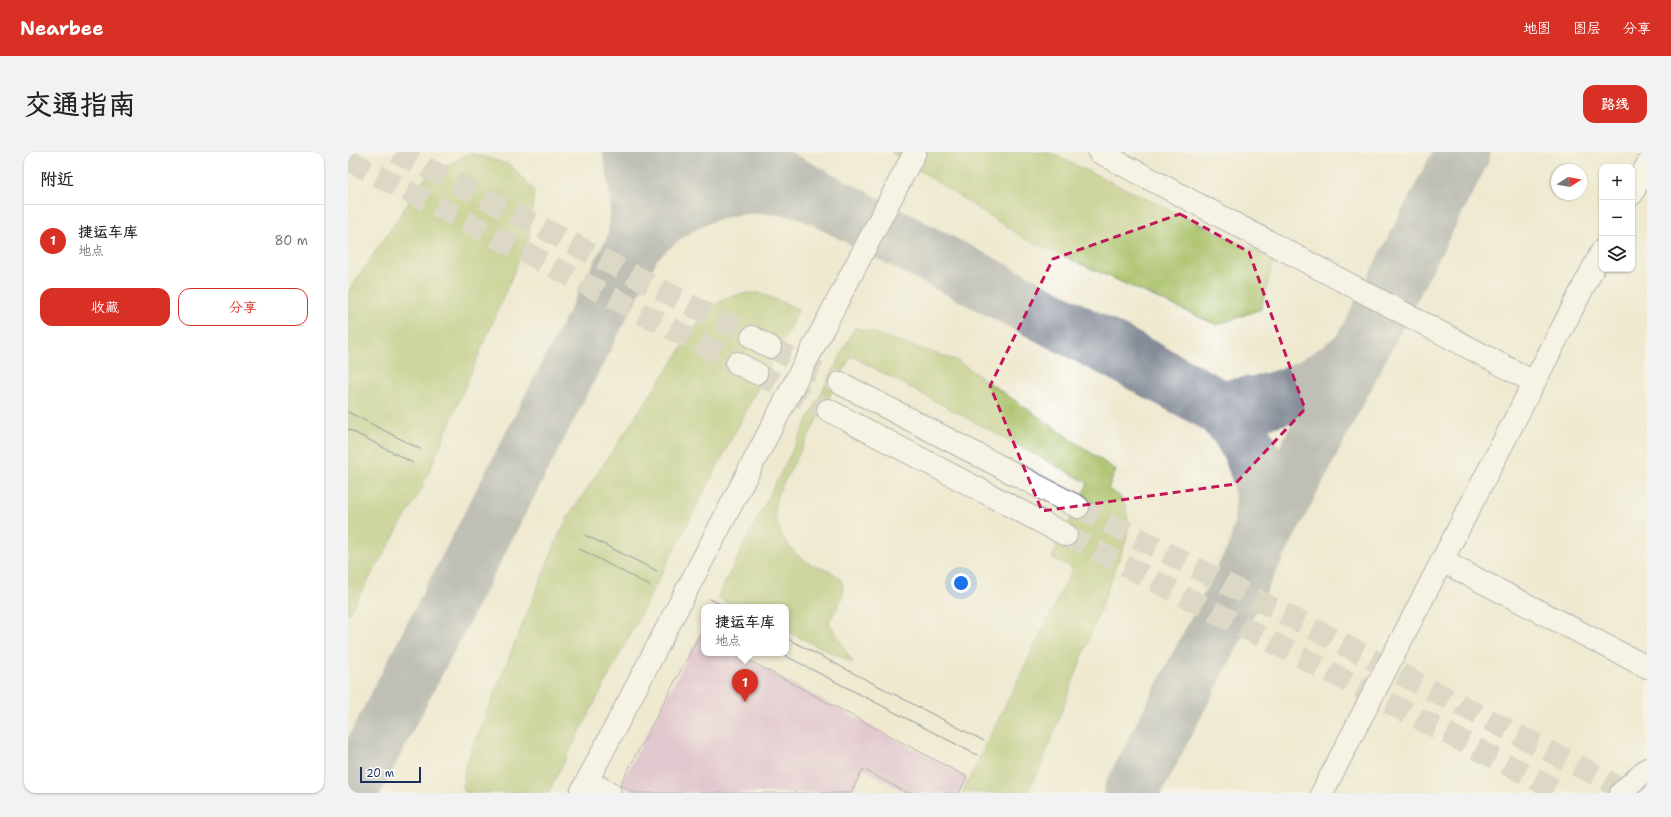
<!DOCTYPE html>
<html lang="zh">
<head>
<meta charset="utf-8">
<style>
  :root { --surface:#fff; --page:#f2f2f2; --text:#222; --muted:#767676; --line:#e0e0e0; --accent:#d93025 }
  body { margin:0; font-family:"Shantell Sans","LXGW WenKai TC",sans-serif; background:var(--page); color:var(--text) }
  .controls { position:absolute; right:12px; top:12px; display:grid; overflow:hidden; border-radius:8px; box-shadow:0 1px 3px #0004 }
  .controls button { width:36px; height:36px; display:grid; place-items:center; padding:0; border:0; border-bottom:1px solid var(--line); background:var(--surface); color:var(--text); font:20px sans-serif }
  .compass { position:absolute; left:1203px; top:12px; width:36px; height:36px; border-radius:50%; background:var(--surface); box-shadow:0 1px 3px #0004; rotate:79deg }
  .scale { position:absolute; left:12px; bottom:10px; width:61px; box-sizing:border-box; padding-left:4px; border:2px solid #1b2f5e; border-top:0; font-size:11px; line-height:14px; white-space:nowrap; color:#1b2f5e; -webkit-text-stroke:3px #fff; paint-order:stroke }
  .you { position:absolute; left:613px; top:431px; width:14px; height:14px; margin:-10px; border:3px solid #fff; border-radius:50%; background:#1a73e8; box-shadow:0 0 0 6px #1a73e833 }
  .badge { display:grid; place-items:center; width:26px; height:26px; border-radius:50%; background:var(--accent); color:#fff; font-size:13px; font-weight:700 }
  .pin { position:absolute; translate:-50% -33px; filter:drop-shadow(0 1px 2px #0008) }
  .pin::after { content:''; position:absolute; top:21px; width:14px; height:12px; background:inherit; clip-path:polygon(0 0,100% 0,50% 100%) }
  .popup { position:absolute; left:353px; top:452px; width:88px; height:52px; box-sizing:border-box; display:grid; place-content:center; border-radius:8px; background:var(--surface); filter:drop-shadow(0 1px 3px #0005); font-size:13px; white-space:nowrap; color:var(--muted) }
  .popup b { font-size:15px; color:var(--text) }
  .popup::after { content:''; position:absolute; left:50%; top:100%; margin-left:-8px; border:8px solid transparent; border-top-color:var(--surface) }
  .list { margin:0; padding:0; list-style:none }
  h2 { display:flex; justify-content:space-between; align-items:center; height:52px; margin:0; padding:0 16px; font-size:17px }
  h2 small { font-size:13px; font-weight:400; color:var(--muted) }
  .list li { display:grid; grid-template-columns:26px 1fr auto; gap:12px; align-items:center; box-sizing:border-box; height:72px; padding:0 16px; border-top:1px solid var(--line) }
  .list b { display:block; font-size:15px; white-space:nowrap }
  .list p { margin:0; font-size:13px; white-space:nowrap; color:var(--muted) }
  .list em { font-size:13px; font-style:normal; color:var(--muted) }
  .actions { display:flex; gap:8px; padding:12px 16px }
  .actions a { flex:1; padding:9px 0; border:1px solid var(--accent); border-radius:12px; text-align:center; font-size:14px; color:var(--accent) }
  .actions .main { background:var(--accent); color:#fff }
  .icon { flex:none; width:22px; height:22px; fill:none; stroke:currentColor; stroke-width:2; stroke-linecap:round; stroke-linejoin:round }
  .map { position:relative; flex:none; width:1299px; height:641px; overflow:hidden; border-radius:12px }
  header { display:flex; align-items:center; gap:24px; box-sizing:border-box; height:56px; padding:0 20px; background:var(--accent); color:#fff }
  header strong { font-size:19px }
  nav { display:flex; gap:22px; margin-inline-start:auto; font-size:14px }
  .intro { display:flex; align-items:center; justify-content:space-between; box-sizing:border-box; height:96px; padding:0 24px }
  h1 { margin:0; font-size:28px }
  .button { padding:10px 18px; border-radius:12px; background:var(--accent); color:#fff; font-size:14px; font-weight:700 }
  main { display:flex; gap:24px; padding:0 24px }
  aside { flex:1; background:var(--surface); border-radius:12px; box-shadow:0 1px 3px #0004 }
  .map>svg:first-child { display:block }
</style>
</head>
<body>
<header>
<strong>Nearbee</strong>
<nav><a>地图</a><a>图层</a><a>分享</a></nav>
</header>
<div class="intro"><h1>交通指南</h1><a class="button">路线</a></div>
<main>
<aside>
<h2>附近<small></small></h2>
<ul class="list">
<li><span class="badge">1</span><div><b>捷运车库</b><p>地点</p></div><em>80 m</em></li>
</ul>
<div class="actions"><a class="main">收藏</a><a>分享</a></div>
</aside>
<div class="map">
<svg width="1299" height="641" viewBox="0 0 1299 641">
  <rect width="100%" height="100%" fill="#fff"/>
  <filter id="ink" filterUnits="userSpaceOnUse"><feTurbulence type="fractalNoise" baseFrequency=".025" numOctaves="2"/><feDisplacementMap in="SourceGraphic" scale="8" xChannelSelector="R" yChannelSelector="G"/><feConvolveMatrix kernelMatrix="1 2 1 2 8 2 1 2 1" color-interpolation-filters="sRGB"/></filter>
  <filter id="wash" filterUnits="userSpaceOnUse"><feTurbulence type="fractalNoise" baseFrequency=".012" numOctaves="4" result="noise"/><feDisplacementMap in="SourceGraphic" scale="16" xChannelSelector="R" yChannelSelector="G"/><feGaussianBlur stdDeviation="0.9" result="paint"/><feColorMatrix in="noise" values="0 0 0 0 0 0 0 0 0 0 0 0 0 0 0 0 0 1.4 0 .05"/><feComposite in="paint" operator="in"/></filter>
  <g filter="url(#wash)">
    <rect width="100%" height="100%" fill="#efe9d0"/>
    <path fill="#a6bd62" stroke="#607660" d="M 543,0 L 700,0 L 926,107 L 913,157 L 869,173 L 677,87 Z
      M 122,1 L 163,13 L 186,39 L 181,85 L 73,338 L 0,463 L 0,140 L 78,25 Z
      M 401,141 L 412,141 L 451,157 L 200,641 L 117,641 L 115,634 L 117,614 L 212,380 L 222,362 L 358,160 C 371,148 383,143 401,141 Z
      M 507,175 L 608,208 L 768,318 L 760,337 C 764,339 770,342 773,346 C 782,358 780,375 778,389 L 693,614 L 679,641 L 614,641 L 725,416 L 704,406 L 740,331 L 503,204 L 429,343 C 428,348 427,353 427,358 C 428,380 444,403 463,412 C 474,418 492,419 495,434 C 497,446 486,460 481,470 L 505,511 L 438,479 L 438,455 L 387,455 L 369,446 Z"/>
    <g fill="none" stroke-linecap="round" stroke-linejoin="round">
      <path stroke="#858c97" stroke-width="55" d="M 282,0 C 290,29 292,56 287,86
        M 383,0 L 797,215 L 871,255 L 889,275 L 902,298 L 911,323 L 915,350 L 913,376 L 910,390
        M 292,86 C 338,42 385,26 449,38
        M 871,255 C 929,252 965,239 1010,201
        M 2,641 L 334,0
        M 783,641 L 1115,0"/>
    </g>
    <g id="blocks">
      <path fill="#d19ecc" d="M 352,482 L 356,484 L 356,501 L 387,501 L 619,625 L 611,641 L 559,641 L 515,617 L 503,641 L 287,641 L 272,633 Z
        M 1299,628 L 1299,641 L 1284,641 Z"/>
    </g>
  </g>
  <g filter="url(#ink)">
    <use href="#blocks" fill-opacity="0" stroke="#657086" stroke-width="1"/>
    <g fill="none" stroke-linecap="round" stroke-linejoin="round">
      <path stroke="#c5c4b9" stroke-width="22" stroke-dasharray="22 11" stroke-linecap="butt" d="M 48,0 L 404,185
        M 0,8 L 389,211
        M 422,195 L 492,231
        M 408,221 L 480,258
        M 730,355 L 1282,641
        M 718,383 L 1214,641"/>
      <g stroke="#657086" stroke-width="24">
        <path id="minor" d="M 751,0 L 1186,230
          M 1284,42 L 1299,13
          M 404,185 L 422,195
          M 389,211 L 408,221
          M 492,231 L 730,355
          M 480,258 L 718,383
          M 1094,409 L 1299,515
          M 239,629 L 262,641
          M 233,641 L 567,0
          M 974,641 L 1254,99
          M 1273,641 L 1299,617"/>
      </g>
      <use href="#minor" stroke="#fff" stroke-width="22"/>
      <path stroke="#1b2f5e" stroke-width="1" d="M 0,260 L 72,297
        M 0,277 L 65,311
        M 237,383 L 309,419
        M 230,396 L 302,434
        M 362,447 L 378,455
        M 355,461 L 356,462
        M 438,486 L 636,589
        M 432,501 L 629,603"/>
    </g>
  </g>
  <path d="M0 0H1299V641H0ZM 832,62 L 901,100 L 957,257 L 887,332 L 694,359 L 642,234 L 705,107 Z" fill="#efe9d0" fill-opacity=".55" fill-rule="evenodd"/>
  <path fill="none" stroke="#c2185b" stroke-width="3" stroke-dasharray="8 5" stroke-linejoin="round" d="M 832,62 L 901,100 L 957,257 L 887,332 L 694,359 L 642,234 L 705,107 Z"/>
</svg>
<div class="controls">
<button>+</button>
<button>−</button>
<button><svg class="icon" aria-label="layers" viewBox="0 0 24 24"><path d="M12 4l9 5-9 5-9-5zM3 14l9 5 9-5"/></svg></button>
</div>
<svg class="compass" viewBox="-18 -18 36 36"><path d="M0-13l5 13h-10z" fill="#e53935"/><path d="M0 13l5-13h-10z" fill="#767676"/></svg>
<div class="scale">20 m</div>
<div class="you"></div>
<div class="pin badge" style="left:397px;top:550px">1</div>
<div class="popup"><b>捷运车库</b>地点</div>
</div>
</main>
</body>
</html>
